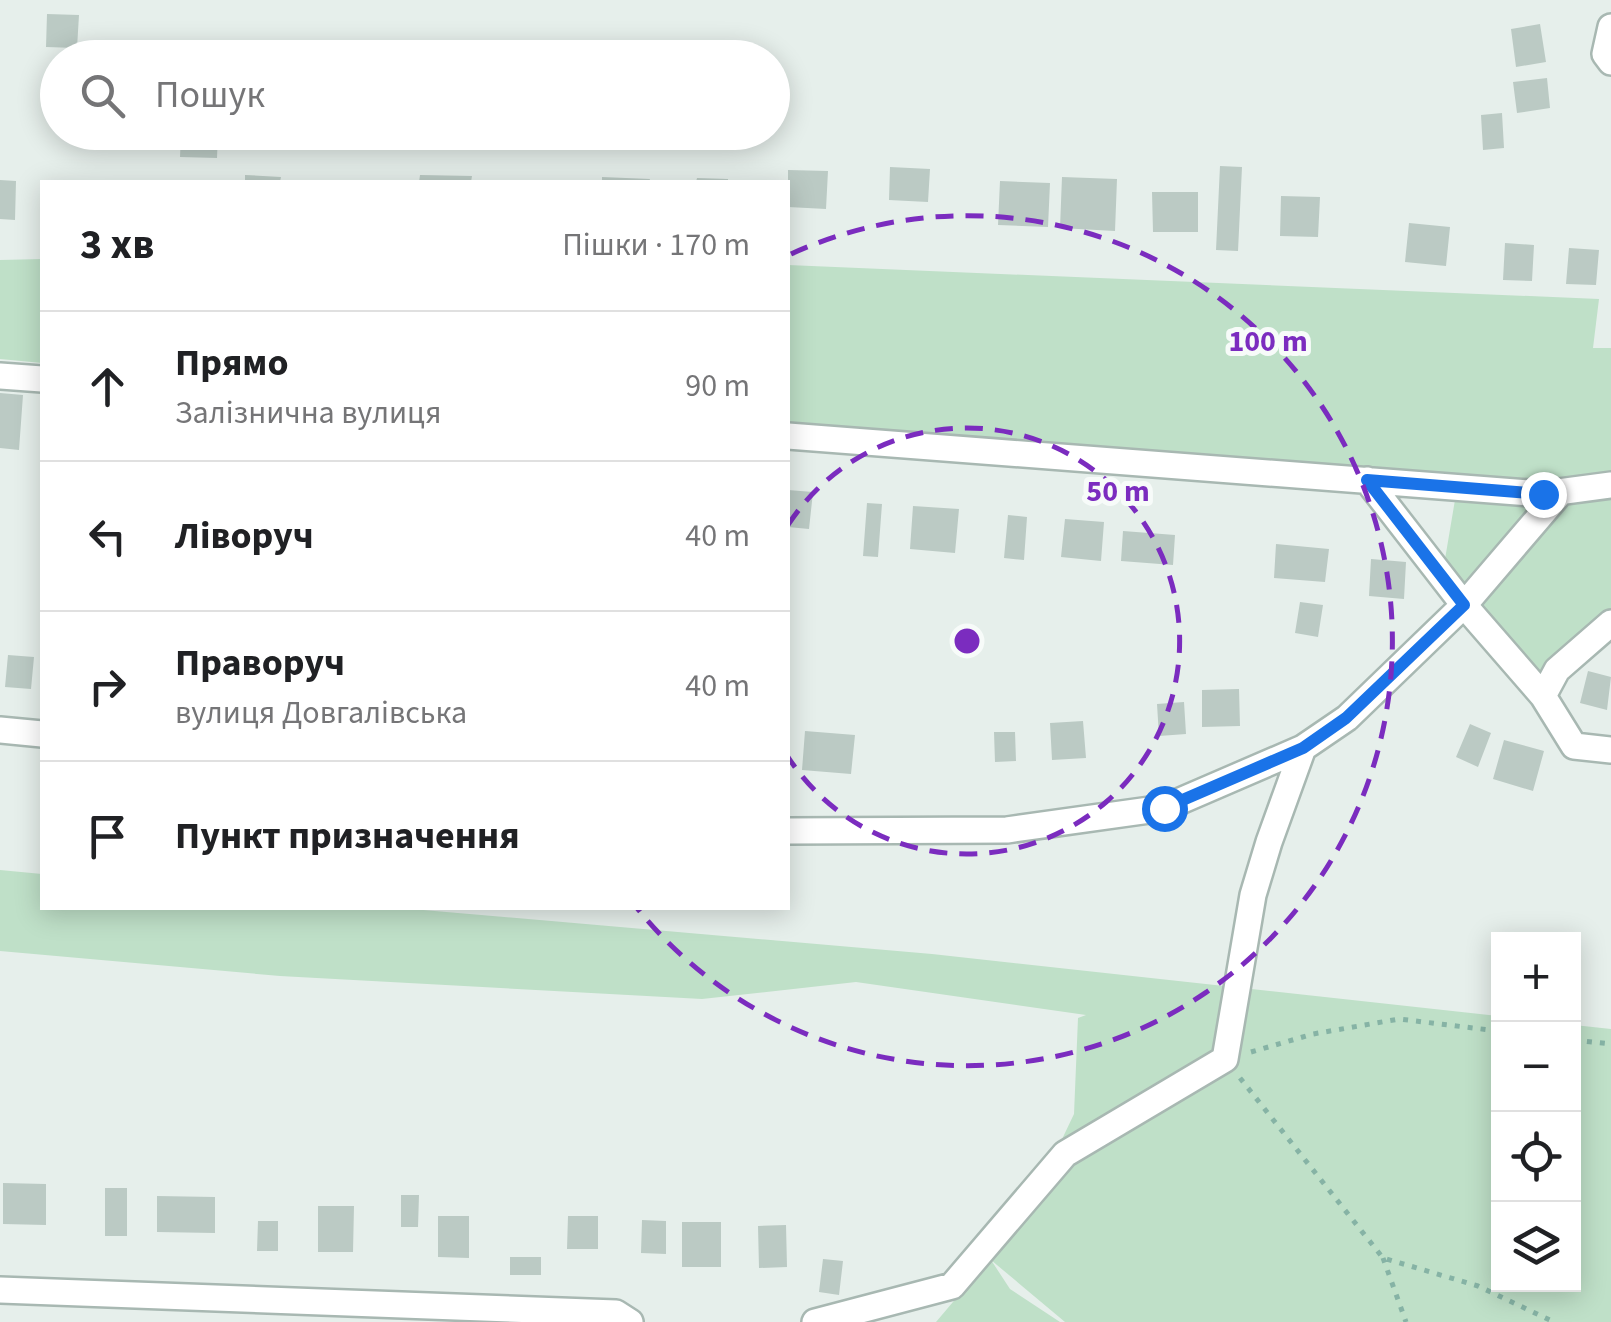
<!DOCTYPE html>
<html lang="uk">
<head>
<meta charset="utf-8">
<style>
  :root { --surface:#fff; --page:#f6f6f6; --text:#202124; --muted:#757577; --line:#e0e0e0 }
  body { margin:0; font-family:"Source Sans 3",sans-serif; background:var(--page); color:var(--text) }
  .controls { position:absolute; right:30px; bottom:30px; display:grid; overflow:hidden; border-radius:0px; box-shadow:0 5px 25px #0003 }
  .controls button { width:90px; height:90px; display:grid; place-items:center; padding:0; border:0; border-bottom:2px solid var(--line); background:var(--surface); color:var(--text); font:50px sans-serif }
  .stop { position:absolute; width:30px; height:30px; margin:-22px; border:8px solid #1a73e8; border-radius:50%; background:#fff }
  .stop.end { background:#1a73e8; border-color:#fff; box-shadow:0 2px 10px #0008 }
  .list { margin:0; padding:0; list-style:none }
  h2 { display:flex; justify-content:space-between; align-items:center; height:130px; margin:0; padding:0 40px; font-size:42px }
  h2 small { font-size:32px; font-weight:400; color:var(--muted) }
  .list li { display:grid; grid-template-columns:65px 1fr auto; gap:30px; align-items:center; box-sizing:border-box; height:150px; padding:0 40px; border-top:2px solid var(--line) }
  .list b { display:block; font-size:38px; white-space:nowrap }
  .list p { margin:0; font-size:32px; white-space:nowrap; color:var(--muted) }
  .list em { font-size:32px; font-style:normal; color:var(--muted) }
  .icon { flex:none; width:55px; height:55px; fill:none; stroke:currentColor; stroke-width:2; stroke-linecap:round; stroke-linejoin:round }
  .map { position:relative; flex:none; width:1611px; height:1322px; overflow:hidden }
  .search { position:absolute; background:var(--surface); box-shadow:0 5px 25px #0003; left:40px; top:40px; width:750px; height:110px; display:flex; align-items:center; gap:25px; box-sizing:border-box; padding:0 35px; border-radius:55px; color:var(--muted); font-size:38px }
  .panel { position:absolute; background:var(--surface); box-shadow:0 5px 25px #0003; left:40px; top:180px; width:750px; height:730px; border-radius:0px }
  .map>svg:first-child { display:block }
</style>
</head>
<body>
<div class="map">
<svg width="1611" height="1322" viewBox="0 0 1611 1322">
  <rect width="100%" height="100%" fill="#e6efeb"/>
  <path fill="#bfe0c8" d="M 42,259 L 42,363 L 0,359 L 0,260 Z
    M 788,265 L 1599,299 L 1593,348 L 1611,348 L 1611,622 L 1543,696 L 1442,577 L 1457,488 L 788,436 Z
    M 0,870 L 42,874 L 42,908 L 400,908 L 932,954 L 1498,1016 L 1498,1284 L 1574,1284 L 1574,1025 L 1611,1029 L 1611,1322 L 1065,1322 L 991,1260 L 1010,1289 L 1060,1322 L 936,1322 L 1025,1217 L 1074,1114 L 1078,1018 L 1086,1015 L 856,982 L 702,999 L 280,976 L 0,951 Z"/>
  <path fill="#bbcac4" d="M 47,14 L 79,15 L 77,48 L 46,47 Z
    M 1540,24 L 1546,62 L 1516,67 L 1511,29 Z
    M 1547,78 L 1550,108 L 1517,113 L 1513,82 Z
    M 1502,113 L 1504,148 L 1483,150 L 1481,115 Z
    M 181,132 L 218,132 L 217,158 L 180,157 Z
    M 1220,166 L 1242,167 L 1238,251 L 1216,250 Z
    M 890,167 L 930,169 L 928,202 L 889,200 Z
    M 788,170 L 828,171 L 826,209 L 788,207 Z
    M 245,175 L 281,177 L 280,182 L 245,182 Z
    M 420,175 L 472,176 L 471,182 L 419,182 Z
    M 602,177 L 650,179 L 649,182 L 602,182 Z
    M 1062,177 L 1117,179 L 1115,231 L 1060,228 Z
    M 697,178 L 728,179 L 728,182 L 696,182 Z
    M 0,180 L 16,181 L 15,220 L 0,219 Z
    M 1000,181 L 1050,183 L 1048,227 L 998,225 Z
    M 1152,192 L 1198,192 L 1198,232 L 1153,232 Z
    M 1281,196 L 1320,197 L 1318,237 L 1280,236 Z
    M 1409,223 L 1450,227 L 1446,266 L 1405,262 Z
    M 1505,243 L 1534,245 L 1532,281 L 1503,280 Z
    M 1569,248 L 1599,250 L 1596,285 L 1566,284 Z
    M 0,393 L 23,395 L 19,450 L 0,448 Z
    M 788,490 L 813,492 L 809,529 L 788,527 Z
    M 867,503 L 882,504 L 878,557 L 863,556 Z
    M 913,506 L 959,509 L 955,553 L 910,549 Z
    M 1008,515 L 1027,517 L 1024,560 L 1004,558 Z
    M 1065,519 L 1104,522 L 1101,561 L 1061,557 Z
    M 1123,531 L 1175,535 L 1173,565 L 1121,561 Z
    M 1276,544 L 1329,549 L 1325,582 L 1274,578 Z
    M 1371,559 L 1406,562 L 1404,599 L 1369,596 Z
    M 1300,602 L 1323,605 L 1318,637 L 1295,633 Z
    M 8,655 L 34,657 L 31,689 L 5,687 Z
    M 1588,671 L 1611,677 L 1607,710 L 1580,703 Z
    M 1239,689 L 1240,726 L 1202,727 L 1202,690 Z
    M 1184,702 L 1186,734 L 1159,736 L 1157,704 Z
    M 1083,721 L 1086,758 L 1052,760 L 1050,723 Z
    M 1470,724 L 1491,733 L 1478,767 L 1456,757 Z
    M 805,731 L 855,735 L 851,774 L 802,770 Z
    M 994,732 L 1015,732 L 1016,761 L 995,762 Z
    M 1504,740 L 1544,751 L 1533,791 L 1493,779 Z
    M 3,1183 L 46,1184 L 46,1225 L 3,1224 Z
    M 105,1188 L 127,1188 L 127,1236 L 105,1236 Z
    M 401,1195 L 419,1195 L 418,1227 L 401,1227 Z
    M 157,1196 L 215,1197 L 215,1233 L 157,1232 Z
    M 318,1206 L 354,1206 L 353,1252 L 318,1252 Z
    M 438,1216 L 469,1216 L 469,1258 L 438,1257 Z
    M 568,1216 L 598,1216 L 598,1249 L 567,1249 Z
    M 642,1220 L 666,1221 L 666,1254 L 641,1253 Z
    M 258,1221 L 278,1221 L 278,1251 L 257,1251 Z
    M 682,1222 L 721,1222 L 721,1267 L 682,1267 Z
    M 786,1225 L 787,1267 L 759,1268 L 758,1226 Z
    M 510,1257 L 541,1257 L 541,1275 L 510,1275 Z
    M 823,1259 L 843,1261 L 839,1295 L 819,1292 Z"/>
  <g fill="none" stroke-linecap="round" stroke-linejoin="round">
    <g stroke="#a8b8b2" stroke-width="30">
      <path id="street" d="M 1611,27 L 1605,54 L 1611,62
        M 0,376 L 42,379
        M 788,436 L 1543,494 L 1611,485
        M 1367,480 L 1464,605 L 1543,696 L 1574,746 L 1611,750
        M 1543,696 L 1557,670 L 1611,623
        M 0,730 L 42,734
        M 788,831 L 1007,830 L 1164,808 L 1303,748 L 1347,718 L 1464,605 L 1559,494
        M 0,1290 L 616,1313 L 630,1322
        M 815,1322 L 952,1286 L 1065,1154 L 1225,1059 L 1253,895 L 1269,842 L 1303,748"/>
    </g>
    <path stroke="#86b3a5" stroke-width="5" stroke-dasharray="5 8" stroke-linecap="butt" d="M 1574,1040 L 1611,1044
      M 1251,1052 L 1313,1034 L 1399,1019 L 1498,1031
      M 1240,1078 L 1383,1258 L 1478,1286 L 1554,1322
      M 1383,1258 L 1406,1322"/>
    <use href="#street" stroke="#fff" stroke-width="25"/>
  </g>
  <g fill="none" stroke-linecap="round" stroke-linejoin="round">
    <path stroke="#1a73e8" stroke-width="12" d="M 1164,808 L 1303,748 L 1346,718 L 1464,605 L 1367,480 L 1543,494"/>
  </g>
  <g fill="none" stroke="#7b2cbf" stroke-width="5" stroke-dasharray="18 12">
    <path d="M788 525A213 213 0 1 1 788 757"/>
    <path d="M791 254A425 425 0 1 1 637 908"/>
  </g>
  <circle cx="967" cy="641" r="15" fill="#7b2cbf" stroke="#f7fbf9" stroke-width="5"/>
  <g font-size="30" text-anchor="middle" font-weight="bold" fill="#7b2cbf" stroke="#f7fbf9" stroke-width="10" stroke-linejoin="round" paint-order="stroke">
    <text x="1268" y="351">100 m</text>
    <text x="1118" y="501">50 m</text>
  </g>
</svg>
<div class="controls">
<button>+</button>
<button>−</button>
<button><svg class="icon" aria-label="locate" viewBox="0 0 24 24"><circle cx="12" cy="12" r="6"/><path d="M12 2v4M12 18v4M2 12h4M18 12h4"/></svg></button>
<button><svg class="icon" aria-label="layers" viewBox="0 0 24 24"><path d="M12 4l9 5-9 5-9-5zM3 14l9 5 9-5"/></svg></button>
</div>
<div class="stop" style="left:1164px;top:808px"></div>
<div class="stop end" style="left:1543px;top:494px"></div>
<div class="search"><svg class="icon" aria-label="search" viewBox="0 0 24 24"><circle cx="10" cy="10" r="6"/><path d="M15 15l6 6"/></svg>Пошук</div>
<section class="panel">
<h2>3 хв<small>Пішки · 170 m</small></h2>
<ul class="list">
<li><svg class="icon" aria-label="ahead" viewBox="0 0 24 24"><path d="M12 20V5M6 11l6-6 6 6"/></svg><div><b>Прямо</b><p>Залізнична вулиця</p></div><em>90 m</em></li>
<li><svg class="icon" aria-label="left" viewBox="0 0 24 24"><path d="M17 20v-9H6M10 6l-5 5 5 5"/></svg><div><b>Ліворуч</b></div><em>40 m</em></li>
<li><svg class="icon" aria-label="right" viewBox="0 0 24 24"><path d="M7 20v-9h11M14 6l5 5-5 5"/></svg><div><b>Праворуч</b><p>вулиця Довгалівська</p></div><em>40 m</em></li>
<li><svg class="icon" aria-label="arrive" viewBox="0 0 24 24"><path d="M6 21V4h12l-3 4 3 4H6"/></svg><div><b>Пункт призначення</b></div></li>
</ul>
</section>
</div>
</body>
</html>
